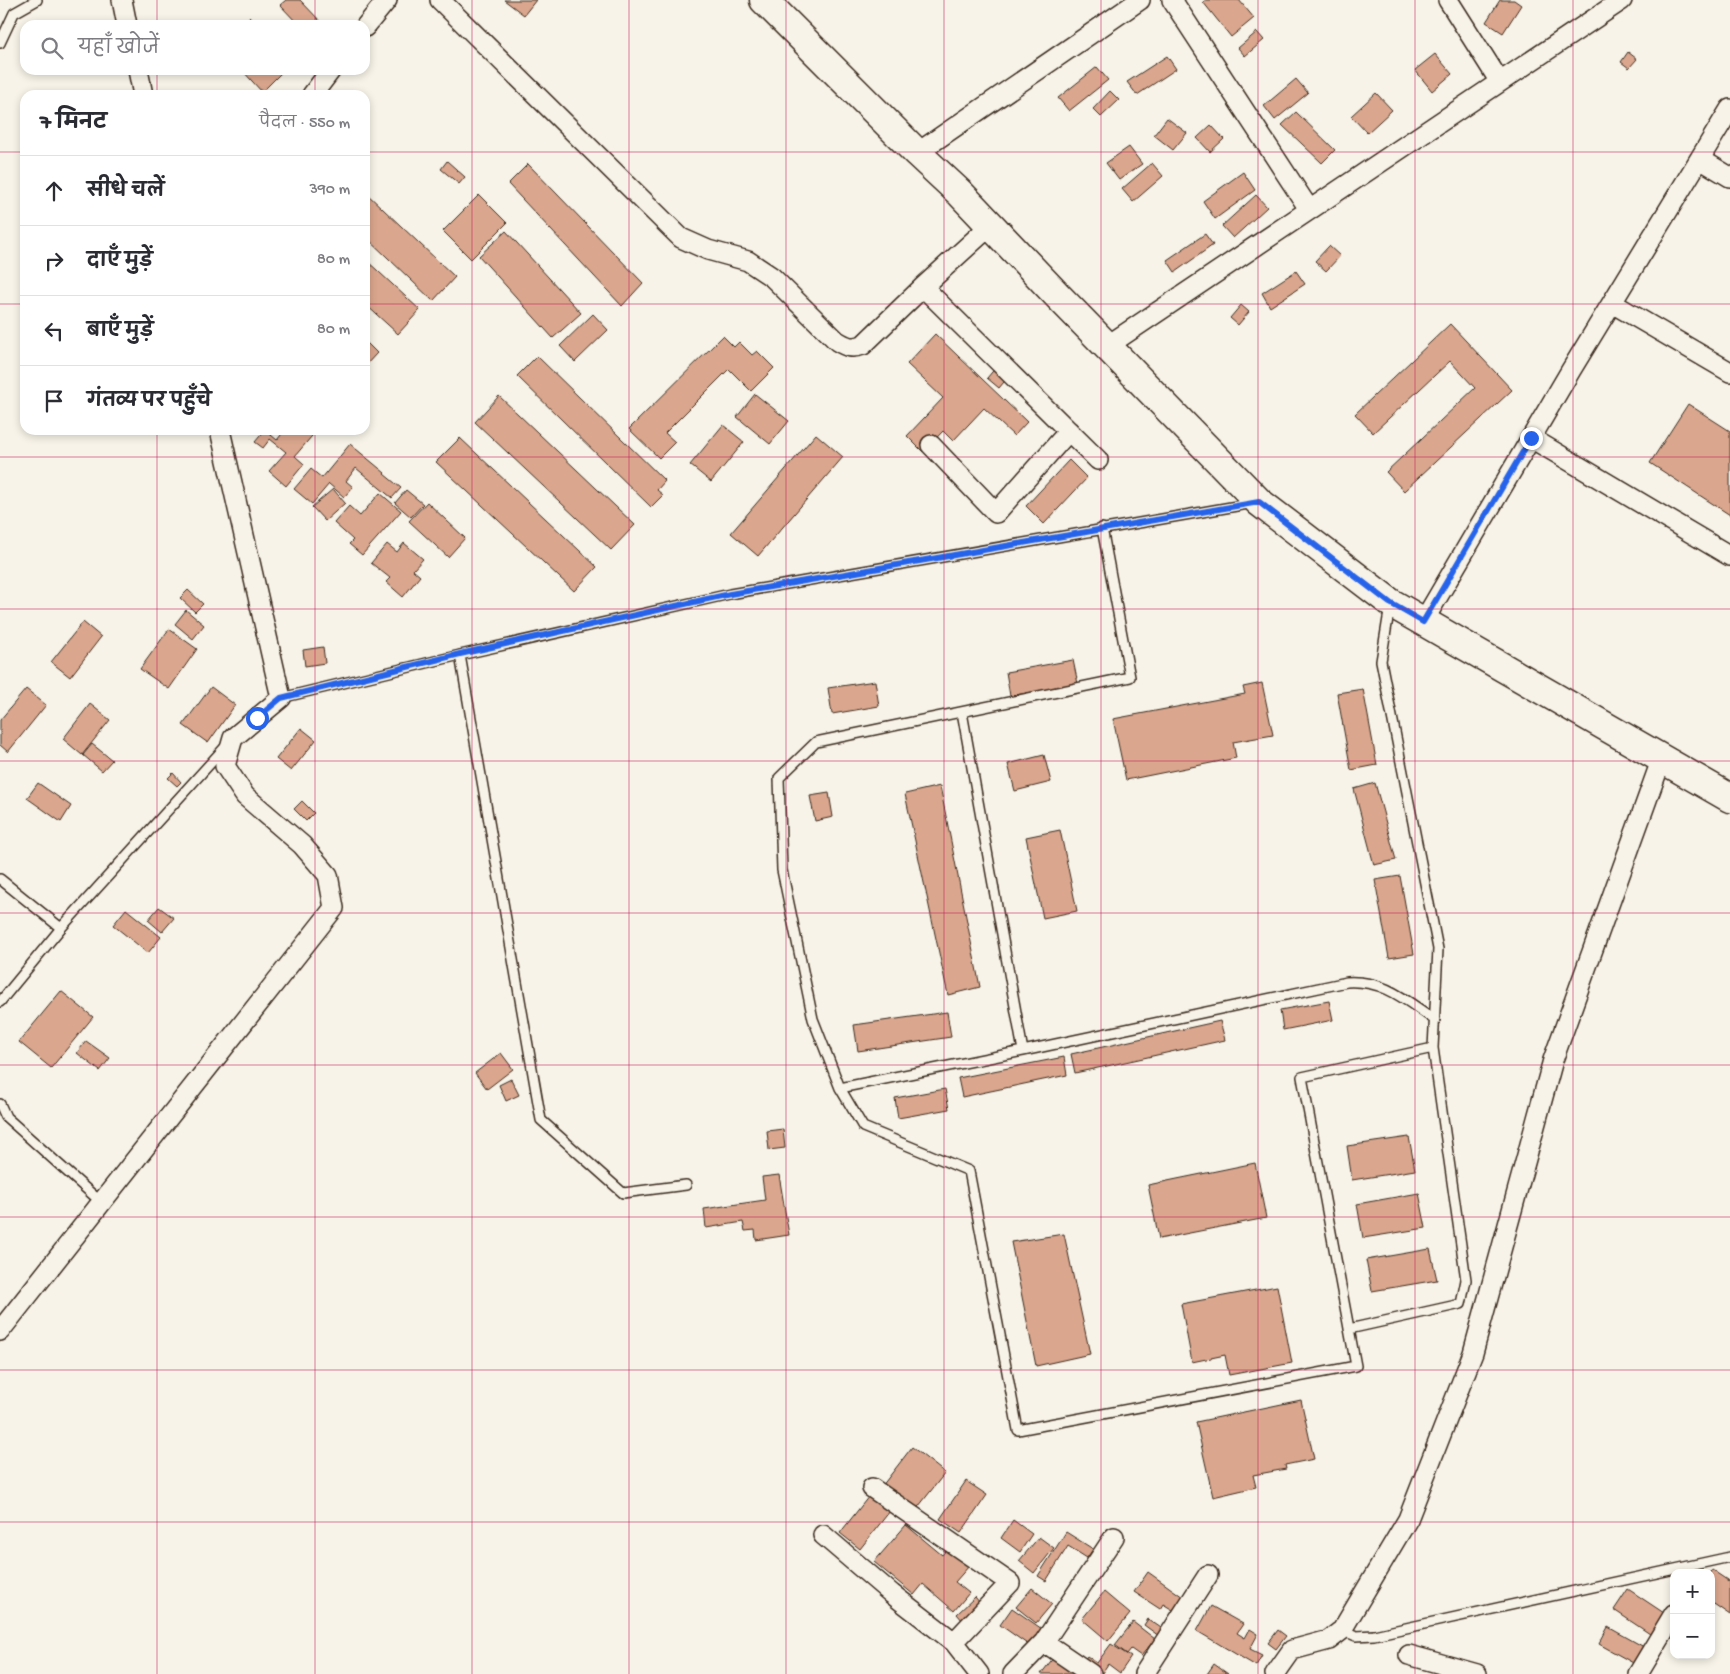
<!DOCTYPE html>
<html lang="hi">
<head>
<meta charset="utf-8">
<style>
  :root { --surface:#fff; --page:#f7f7f7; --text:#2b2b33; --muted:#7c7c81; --line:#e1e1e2 }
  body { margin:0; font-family:"Gochi Hand","Playpen Sans Deva",sans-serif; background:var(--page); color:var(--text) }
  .controls { position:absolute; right:15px; bottom:15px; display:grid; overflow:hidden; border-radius:10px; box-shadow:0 2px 8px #0003 }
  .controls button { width:45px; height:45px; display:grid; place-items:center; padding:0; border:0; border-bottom:1px solid var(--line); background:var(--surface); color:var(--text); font:25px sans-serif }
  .stop { position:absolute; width:15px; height:15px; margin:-11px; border:4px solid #2563eb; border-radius:50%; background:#fff }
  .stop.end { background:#2563eb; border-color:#fff; box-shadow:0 1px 5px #0008 }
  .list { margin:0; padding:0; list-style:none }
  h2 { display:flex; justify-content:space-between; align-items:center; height:65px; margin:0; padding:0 20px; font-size:21px }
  h2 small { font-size:16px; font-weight:400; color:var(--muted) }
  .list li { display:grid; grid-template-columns:32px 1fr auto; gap:15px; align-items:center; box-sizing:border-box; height:70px; padding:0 20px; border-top:1px solid var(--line) }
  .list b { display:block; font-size:19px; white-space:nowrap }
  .list em { font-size:16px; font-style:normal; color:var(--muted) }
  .icon { flex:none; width:28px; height:28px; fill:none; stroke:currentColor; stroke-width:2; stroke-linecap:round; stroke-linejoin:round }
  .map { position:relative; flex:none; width:1730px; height:1674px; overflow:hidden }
  .search { position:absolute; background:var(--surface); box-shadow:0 2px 8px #0003; left:20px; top:20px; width:350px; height:55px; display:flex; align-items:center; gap:12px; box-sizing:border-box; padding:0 18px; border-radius:15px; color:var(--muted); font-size:19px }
  .panel { position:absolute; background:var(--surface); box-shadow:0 2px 8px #0003; left:20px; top:90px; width:350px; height:345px; border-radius:15px }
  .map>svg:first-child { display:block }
</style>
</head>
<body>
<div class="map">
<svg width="1730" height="1674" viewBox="0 0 1730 1674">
  <rect width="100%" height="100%" fill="#f7f3e8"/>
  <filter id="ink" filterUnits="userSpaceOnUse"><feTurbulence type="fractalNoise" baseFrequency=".02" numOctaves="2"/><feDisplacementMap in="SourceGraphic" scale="10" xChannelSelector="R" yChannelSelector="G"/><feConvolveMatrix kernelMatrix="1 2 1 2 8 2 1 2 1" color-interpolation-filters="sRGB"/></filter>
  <g filter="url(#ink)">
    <path fill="#daa68d" stroke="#3b2a1e" d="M 286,0 L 300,0 L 322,23 L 321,25 L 299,25 L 280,5 Z
      M 504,0 L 536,0 L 524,15 Z
      M 1206,0 L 1239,0 L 1254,18 L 1231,37 L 1203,2 Z
      M 1500,0 L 1514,0 L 1521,5 L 1503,33 L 1486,22 Z
      M 249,17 L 257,25 L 242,25 Z
      M 1257,32 L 1264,40 L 1245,56 L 1238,48 Z
      M 1628,52 L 1637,59 L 1629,68 L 1621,62 Z
      M 1435,54 L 1452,74 L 1432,91 L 1415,70 Z
      M 1167,56 L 1176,69 L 1137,95 L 1127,82 Z
      M 1097,67 L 1108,80 L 1069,111 L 1058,98 Z
      M 242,70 L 284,70 L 262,92 Z
      M 1296,79 L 1308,93 L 1275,120 L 1264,106 Z
      M 1110,91 L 1119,100 L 1101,117 L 1093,109 Z
      M 1376,93 L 1392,110 L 1367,133 L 1351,116 Z
      M 1296,112 L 1335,150 L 1322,163 L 1282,125 Z
      M 1167,118 L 1187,133 L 1173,150 L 1154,135 Z
      M 1211,125 L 1224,139 L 1210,152 L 1197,138 Z
      M 1129,147 L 1142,164 L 1119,180 L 1106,163 Z
      M 447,161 L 465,177 L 459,184 L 441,169 Z
      M 1152,163 L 1163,176 L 1133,202 L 1122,189 Z
      M 528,164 L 643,283 L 622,306 L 508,184 Z
      M 1243,172 L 1255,190 L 1215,219 L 1203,201 Z
      M 365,192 L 455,277 L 433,301 L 365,236 Z
      M 479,195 L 507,223 L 471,259 L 443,231 Z
      M 1256,195 L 1267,207 L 1233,238 L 1222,226 Z
      M 506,231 L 581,313 L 553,338 L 479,256 Z
      M 1205,234 L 1213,245 L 1175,272 L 1167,260 Z
      M 1329,246 L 1340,256 L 1326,271 L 1315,261 Z
      M 365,259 L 420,310 L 398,334 L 365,304 Z
      M 1296,271 L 1305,284 L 1270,307 L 1262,293 Z
      M 1241,305 L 1249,312 L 1238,325 L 1230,318 Z
      M 593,314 L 608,330 L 575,362 L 560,346 Z
      M 1450,324 L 1512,390 L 1404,491 L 1386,472 L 1475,388 L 1450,361 L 1373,433 L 1355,414 Z
      M 935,334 L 1027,422 L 1014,436 L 984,408 L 953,441 L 943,431 L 923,452 L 907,436 L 943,398 L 907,364 Z
      M 723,336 L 734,347 L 739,342 L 752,355 L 757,351 L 774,368 L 751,391 L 729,369 L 665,433 L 675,442 L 659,458 L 629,429 Z
      M 365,341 L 377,353 L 365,366 Z
      M 537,356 L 665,481 L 657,490 L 663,495 L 651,507 L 517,376 Z
      M 997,366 L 1009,376 L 999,388 L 987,378 Z
      M 755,394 L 789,421 L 770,444 L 737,417 Z
      M 499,396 L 635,525 L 611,550 L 475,422 Z
      M 1688,404 L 1730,431 L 1730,515 L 1650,463 Z
      M 723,425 L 744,442 L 711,482 L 690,465 Z
      M 265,430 L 277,440 L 285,430 L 317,430 L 295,456 L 304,464 L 286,486 L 269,471 L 286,452 L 270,439 L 263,448 L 255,442 Z
      M 816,434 L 843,457 L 758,556 L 731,533 Z
      M 460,438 L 597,567 L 574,591 L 436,462 Z
      M 350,444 L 385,473 L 384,474 L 401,488 L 392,498 L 356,468 L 346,481 L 353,487 L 344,497 L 329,484 L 312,504 L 294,489 L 311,469 L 322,478 Z
      M 1069,460 L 1087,478 L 1044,524 L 1026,506 Z
      M 333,489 L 345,503 L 325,521 L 312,507 Z
      M 406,490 L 423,504 L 411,517 L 395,503 Z
      M 380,493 L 401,511 L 362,555 L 349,544 L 353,540 L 334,523 L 349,506 L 360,516 Z
      M 427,502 L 465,538 L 448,557 L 409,521 Z
      M 404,543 L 423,559 L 413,570 L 420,576 L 403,597 L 386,582 L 390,578 L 371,563 L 387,544 L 397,552 Z
      M 188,590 L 203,604 L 195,612 L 180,598 Z
      M 186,610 L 204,625 L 193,639 L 175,624 Z
      M 83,622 L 101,637 L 70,677 L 51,662 Z
      M 169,629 L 197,649 L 169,689 L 140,669 Z
      M 323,647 L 325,663 L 305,666 L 303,650 Z
      M 1073,660 L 1078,684 L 1010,696 L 1006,672 Z
      M 875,681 L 879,706 L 832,714 L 828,688 Z
      M 1262,683 L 1273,735 L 1233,742 L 1236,758 L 1126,780 L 1113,719 L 1245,694 L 1243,687 Z
      M 211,687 L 235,705 L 208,743 L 183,725 Z
      M 26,689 L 46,705 L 8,752 L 0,745 L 0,720 Z
      M 1363,689 L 1377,765 L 1351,770 L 1337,693 Z
      M 90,704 L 110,720 L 82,755 L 63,739 Z
      M 301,728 L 316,740 L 291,771 L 276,759 Z
      M 92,744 L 112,760 L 102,771 L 83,755 Z
      M 1044,755 L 1051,782 L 1015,791 L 1008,764 Z
      M 173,773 L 181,782 L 177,786 L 168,778 Z
      M 38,783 L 71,806 L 61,822 L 27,798 Z
      M 1375,783 L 1396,860 L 1374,865 L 1354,789 Z
      M 940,786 L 980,987 L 948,995 L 905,794 Z
      M 829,793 L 833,817 L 815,821 L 810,796 Z
      M 302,801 L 314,813 L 306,821 L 294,809 Z
      M 1060,830 L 1077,911 L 1043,918 L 1026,837 Z
      M 1400,876 L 1414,954 L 1389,958 L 1375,880 Z
      M 159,907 L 174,918 L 162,932 L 148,920 Z
      M 126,909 L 161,937 L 148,953 L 113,925 Z
      M 61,991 L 93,1017 L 51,1068 L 19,1042 Z
      M 1329,1001 L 1333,1020 L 1283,1030 L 1280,1010 Z
      M 947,1012 L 951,1037 L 858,1051 L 854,1025 Z
      M 1220,1021 L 1225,1040 L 1075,1073 L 1071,1054 Z
      M 86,1041 L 110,1058 L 100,1071 L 77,1053 Z
      M 501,1053 L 513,1069 L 487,1089 L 475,1073 Z
      M 1064,1057 L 1067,1075 L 962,1097 L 958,1078 Z
      M 511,1079 L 519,1095 L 506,1101 L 499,1085 Z
      M 945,1089 L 949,1109 L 898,1118 L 895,1098 Z
      M 783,1129 L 785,1148 L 769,1150 L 767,1131 Z
      M 1409,1137 L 1415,1170 L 1352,1180 L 1347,1146 Z
      M 1255,1163 L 1266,1218 L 1159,1239 L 1148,1185 Z
      M 779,1175 L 789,1235 L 756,1240 L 755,1230 L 745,1231 L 743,1222 L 706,1228 L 704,1209 L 765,1200 L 762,1177 Z
      M 1419,1193 L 1426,1228 L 1363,1238 L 1357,1204 Z
      M 1064,1234 L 1090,1354 L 1036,1366 L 1011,1242 Z
      M 1430,1249 L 1437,1280 L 1372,1291 L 1366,1260 Z
      M 1277,1286 L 1292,1363 L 1229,1375 L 1225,1355 L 1192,1362 L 1181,1304 Z
      M 1301,1400 L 1314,1459 L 1285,1465 L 1286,1469 L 1253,1475 L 1256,1487 L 1213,1497 L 1196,1422 Z
      M 912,1447 L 945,1473 L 915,1511 L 882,1486 Z
      M 966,1481 L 987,1495 L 961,1533 L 940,1519 Z
      M 869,1496 L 890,1511 L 860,1549 L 840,1533 Z
      M 1013,1520 L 1032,1534 L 1020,1552 L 1001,1538 Z
      M 906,1525 L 942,1555 L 948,1548 L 969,1566 L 955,1582 L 969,1593 L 954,1611 L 923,1584 L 914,1595 L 874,1562 Z
      M 1066,1532 L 1093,1549 L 1087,1558 L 1068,1546 L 1046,1581 L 1038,1576 Z
      M 1039,1537 L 1054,1548 L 1034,1573 L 1019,1561 Z
      M 1712,1570 L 1730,1582 L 1730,1615 L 1711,1602 L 1711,1573 Z
      M 1148,1572 L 1183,1597 L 1173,1610 L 1163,1604 L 1160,1609 L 1134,1592 Z
      M 1032,1588 L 1052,1604 L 1036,1623 L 1016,1607 Z
      M 1628,1589 L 1664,1613 L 1650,1634 L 1614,1610 Z
      M 1104,1592 L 1130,1614 L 1108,1641 L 1082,1619 Z
      M 975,1597 L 981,1604 L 963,1621 L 957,1614 Z
      M 1211,1606 L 1243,1624 L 1237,1633 L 1245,1638 L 1250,1629 L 1258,1634 L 1250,1649 L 1262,1655 L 1256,1666 L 1197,1631 Z
      M 1012,1608 L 1042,1629 L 1030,1646 L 1000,1625 Z
      M 1148,1619 L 1164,1630 L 1159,1636 L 1144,1625 Z
      M 1133,1622 L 1155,1639 L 1141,1656 L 1131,1649 L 1127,1654 L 1115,1645 Z
      M 1608,1627 L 1644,1647 L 1635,1664 L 1599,1644 Z
      M 1278,1630 L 1286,1636 L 1276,1649 L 1268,1643 Z
      M 1111,1644 L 1131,1657 L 1120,1673 L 1108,1664 L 1102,1673 L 1084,1660 L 1087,1656 L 1097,1663 Z
      M 1054,1657 L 1075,1674 L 1041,1674 Z
      M 1214,1664 L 1228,1674 L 1207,1674 Z"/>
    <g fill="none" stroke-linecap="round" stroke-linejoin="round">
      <g stroke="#3b2a1e" stroke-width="12">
        <path id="service" d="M 0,43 L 14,13 L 37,0
          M 1102,528 L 1130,677 L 816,742 L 779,778 L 782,870 L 813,1019 L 840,1088 L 863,1127 L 969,1171 L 1018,1430 L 1356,1366 L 1302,1077 L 1433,1048
          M 460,655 L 541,1120 L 623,1193 L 686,1185
          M 281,698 L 460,655 L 730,594 L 1254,503
          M 962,712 L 1023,1051
          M 0,879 L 61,928 L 0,1002
          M 61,928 L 227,745
          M 840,1088 L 1023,1051 L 1347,982 C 1385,980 1405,1000 1435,1020
          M 0,1104 L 6,1117 L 102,1203
          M 1349,1329 L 1461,1304 L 1466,1280 L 1433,1048 L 1438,949 L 1381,661 L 1390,606
          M 1342,1630 L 1356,1636 L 1374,1635 L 1730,1557"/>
      </g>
      <g stroke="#3b2a1e" stroke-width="22">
        <path id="minor" d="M 122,0 L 127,25
          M 440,0 L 681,238 L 708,250 L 748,261 L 772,277 L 837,341 C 847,347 852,349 863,345 L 923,287 L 991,225
          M 1172,0 L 1309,209
          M 1448,0 L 1500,82
          M 365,27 L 387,0
          M 138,70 L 143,95
          M 312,95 L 331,70
          M 917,153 L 1140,0
          M 1700,159 L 1730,177
          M 923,287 L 1098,460
          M 1612,303 L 1730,372
          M 1107,346 L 1622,0
          M 1531,438 L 1730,556
          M 931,445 L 996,513 L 1069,431
          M 1423,622 L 1571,370 L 1730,109
          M 0,1331 L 334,908 L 328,875 L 302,845 L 245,796 L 225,766 L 233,738 L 281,698 L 220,430
          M 872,1488 L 1010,1583 L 954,1642
          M 823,1535 L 892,1594 L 954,1642 L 979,1674
          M 1044,1642 L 1091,1674
          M 1409,1655 L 1477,1674
          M 1013,1674 L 1044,1642 L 1114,1537
          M 1144,1674 L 1208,1575
          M 1275,1674 L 1292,1650 L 1329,1640 L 1342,1630 L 1408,1519 L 1473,1353 L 1553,1060 L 1662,758
          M 1638,1674 L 1674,1614"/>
      </g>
      <g stroke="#3b2a1e" stroke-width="31">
        <path id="primary" d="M 764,0 L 917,153 L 961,194 L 1057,295 L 1259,502 L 1391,603 L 1730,798"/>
      </g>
      <use href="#service" stroke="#f7f3e8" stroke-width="9"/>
      <use href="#minor" stroke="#f7f3e8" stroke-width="19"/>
      <use href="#primary" stroke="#f7f3e8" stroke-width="28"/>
    </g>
  </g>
  <g fill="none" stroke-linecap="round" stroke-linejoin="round" filter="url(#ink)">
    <path stroke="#2563eb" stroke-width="6" d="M 257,718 L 281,698 L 460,654 L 730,594 L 1259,502 L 1390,603 L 1423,622 L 1531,438"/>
  </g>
  <path fill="none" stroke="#c2185b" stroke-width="1" stroke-opacity="0.55" d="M 157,0 L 157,25M 315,0 L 315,25M 472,0 L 472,1674M 629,0 L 629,1674M 786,0 L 786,1674M 944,0 L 944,1674M 1101,0 L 1101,1674M 1258,0 L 1258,1674M 1415,0 L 1415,1674M 1573,0 L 1573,1674M 157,70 L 157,95M 315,70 L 315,95M 0,152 L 25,152M 365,152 L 1730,152M 0,304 L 25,304M 365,304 L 1730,304M 157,430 L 157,1674M 315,430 L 315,1674M 0,457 L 1730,457M 0,609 L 1730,609M 0,761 L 1730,761M 0,913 L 1730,913M 0,1065 L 1730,1065M 0,1217 L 1730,1217M 0,1370 L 1730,1370M 0,1522 L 1730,1522"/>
</svg>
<div class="controls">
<button>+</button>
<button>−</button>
</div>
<div class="stop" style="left:257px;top:718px"></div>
<div class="stop end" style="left:1531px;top:438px"></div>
<div class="search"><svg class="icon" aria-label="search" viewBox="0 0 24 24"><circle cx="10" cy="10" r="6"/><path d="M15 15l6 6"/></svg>यहाँ खोजें</div>
<section class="panel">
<h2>7 मिनट<small>पैदल · 550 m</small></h2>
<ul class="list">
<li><svg class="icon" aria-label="ahead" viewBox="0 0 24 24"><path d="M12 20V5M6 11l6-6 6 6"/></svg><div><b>सीधे चलें</b></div><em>390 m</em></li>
<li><svg class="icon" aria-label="right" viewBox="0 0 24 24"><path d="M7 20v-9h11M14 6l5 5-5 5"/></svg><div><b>दाएँ मुड़ें</b></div><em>80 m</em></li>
<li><svg class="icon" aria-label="left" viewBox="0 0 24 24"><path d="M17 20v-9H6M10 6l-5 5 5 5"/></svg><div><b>बाएँ मुड़ें</b></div><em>80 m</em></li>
<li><svg class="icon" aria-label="arrive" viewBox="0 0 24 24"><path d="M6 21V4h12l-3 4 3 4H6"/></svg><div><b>गंतव्य पर पहुँचे</b></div></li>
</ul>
</section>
</div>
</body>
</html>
